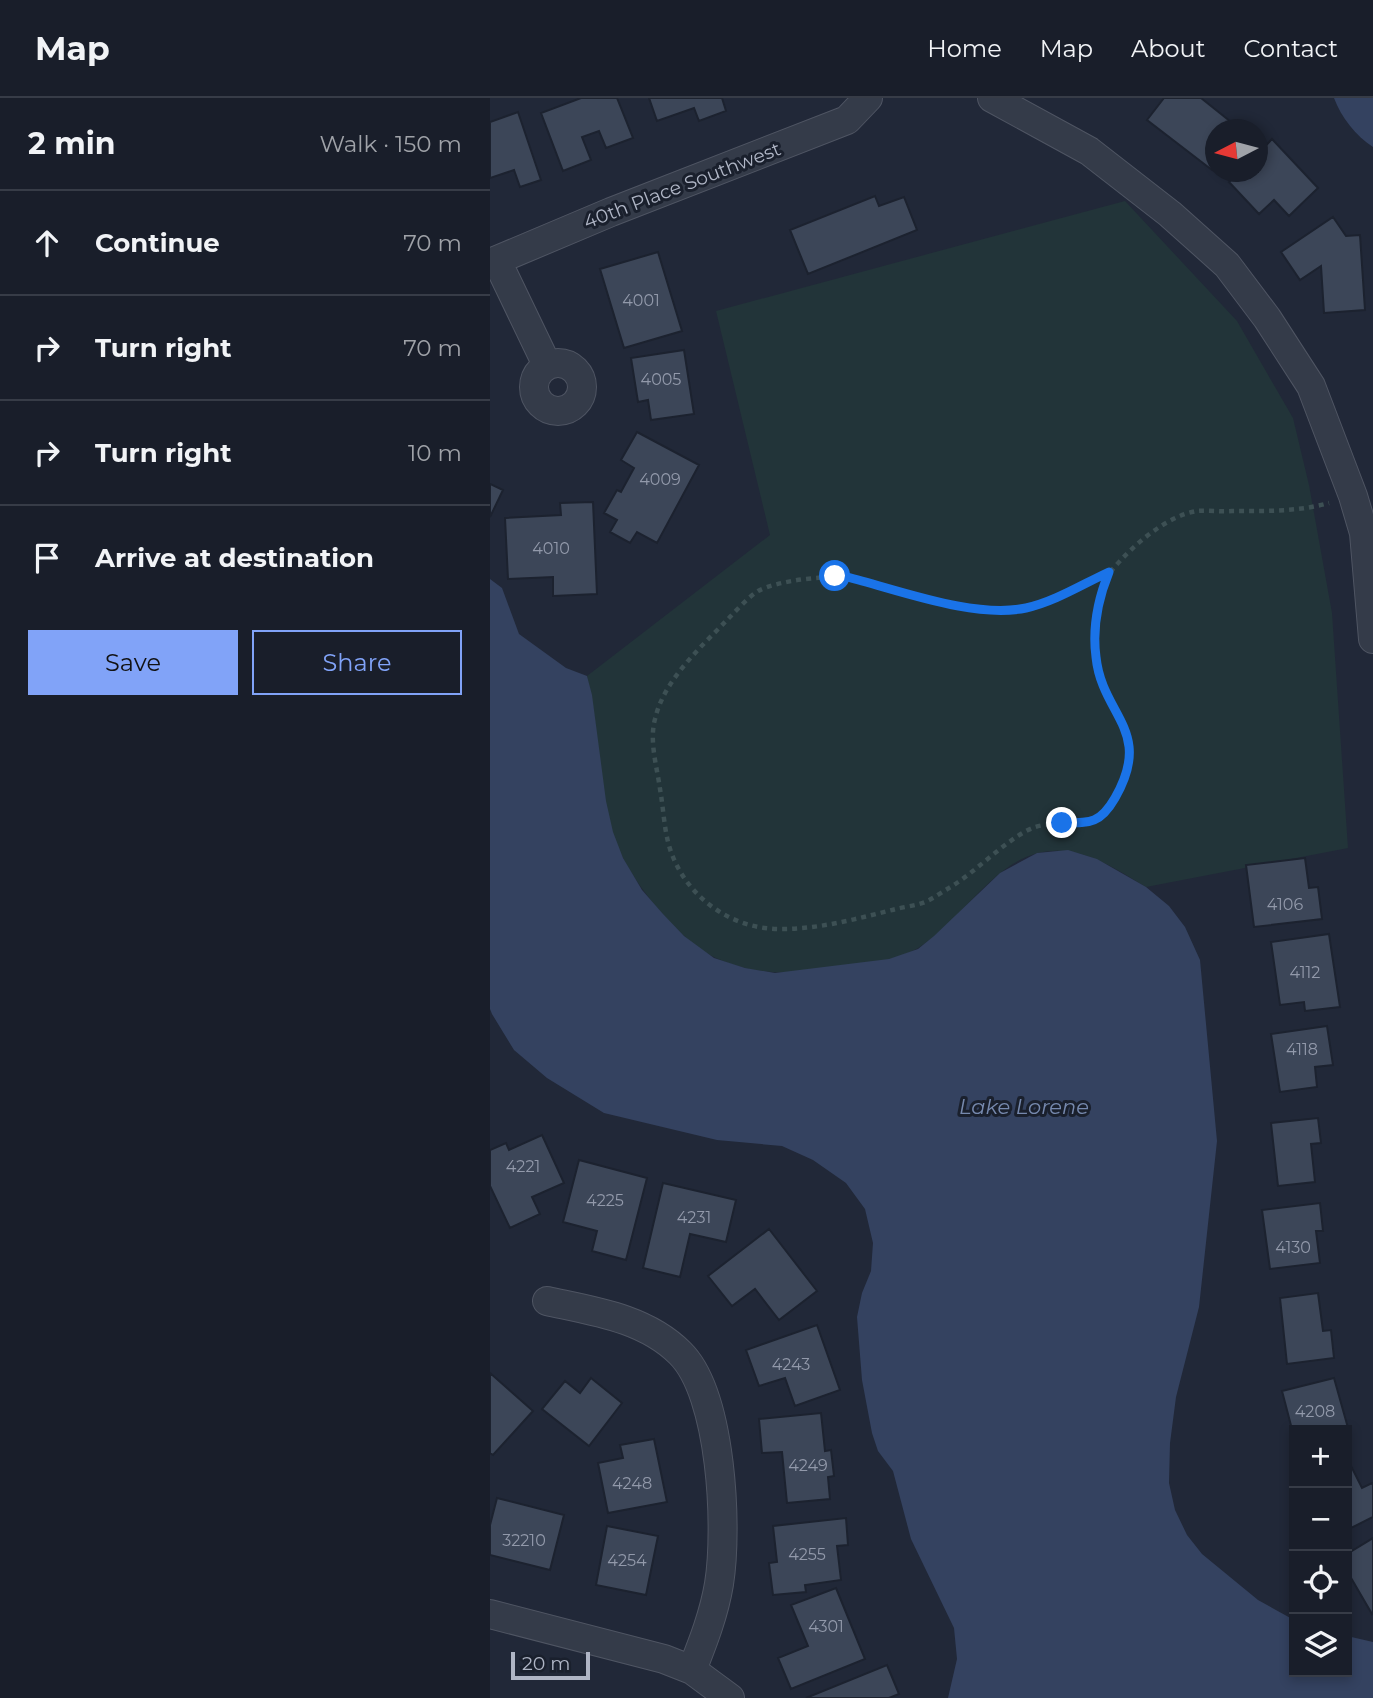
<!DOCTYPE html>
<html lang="en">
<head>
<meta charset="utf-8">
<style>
  :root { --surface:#191e2a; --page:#222732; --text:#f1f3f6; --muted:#9fa2a8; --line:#373c47; --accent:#81a3f8 }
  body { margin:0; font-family:Montserrat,sans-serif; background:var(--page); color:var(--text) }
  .controls { position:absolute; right:21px; bottom:21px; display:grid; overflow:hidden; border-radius:0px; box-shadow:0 4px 10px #0003 }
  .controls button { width:63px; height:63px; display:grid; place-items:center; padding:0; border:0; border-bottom:2px solid var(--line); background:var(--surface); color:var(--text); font:35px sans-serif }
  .compass { position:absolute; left:715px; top:21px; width:63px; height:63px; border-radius:50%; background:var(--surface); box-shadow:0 4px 10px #0003; rotate:264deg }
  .scale { position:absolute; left:21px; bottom:18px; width:79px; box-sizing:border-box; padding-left:7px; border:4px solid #afb5c5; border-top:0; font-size:19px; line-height:24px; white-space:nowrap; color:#afb5c5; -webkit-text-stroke:5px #1a202d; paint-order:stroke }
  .stop { position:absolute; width:21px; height:21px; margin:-16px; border:5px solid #1a73e8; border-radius:50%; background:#fff }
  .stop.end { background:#1a73e8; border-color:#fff; box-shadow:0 2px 7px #0008 }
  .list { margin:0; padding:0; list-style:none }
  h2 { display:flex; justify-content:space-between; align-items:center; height:91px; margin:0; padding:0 28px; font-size:30px }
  h2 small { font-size:23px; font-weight:400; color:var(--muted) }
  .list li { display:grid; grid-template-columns:46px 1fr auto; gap:21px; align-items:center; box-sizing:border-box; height:105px; padding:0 28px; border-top:2px solid var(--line) }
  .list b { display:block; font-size:26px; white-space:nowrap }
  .list em { font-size:23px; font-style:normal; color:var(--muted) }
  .actions { display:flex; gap:14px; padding:21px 28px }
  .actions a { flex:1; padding:16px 0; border:2px solid var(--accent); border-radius:0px; text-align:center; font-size:24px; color:var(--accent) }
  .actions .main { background:var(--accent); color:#111 }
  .icon { flex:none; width:38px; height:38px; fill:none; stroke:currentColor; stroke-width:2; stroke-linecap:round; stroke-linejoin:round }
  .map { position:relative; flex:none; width:883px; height:1600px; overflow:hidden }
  header { display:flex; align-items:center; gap:42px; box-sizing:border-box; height:98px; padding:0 35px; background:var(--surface); border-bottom:2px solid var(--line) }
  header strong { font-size:33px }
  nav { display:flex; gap:38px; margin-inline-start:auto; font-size:24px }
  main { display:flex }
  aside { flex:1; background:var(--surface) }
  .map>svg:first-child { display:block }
</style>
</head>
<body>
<header>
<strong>Map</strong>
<nav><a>Home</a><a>Map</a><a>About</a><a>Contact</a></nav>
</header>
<main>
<aside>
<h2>2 min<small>Walk · 150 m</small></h2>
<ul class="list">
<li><svg class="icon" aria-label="ahead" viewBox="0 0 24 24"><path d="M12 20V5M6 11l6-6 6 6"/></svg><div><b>Continue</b></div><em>70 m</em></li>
<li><svg class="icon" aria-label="right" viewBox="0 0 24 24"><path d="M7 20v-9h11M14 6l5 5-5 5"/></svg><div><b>Turn right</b></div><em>70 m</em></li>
<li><svg class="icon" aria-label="right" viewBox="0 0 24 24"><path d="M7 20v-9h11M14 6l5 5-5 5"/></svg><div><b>Turn right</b></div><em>10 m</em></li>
<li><svg class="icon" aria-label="arrive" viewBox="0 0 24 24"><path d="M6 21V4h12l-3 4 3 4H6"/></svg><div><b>Arrive at destination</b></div></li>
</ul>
<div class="actions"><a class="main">Save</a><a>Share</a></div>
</aside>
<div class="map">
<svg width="883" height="1600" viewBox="0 0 883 1600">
  <rect width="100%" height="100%" fill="#212838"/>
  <path fill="#223439" d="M 635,103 L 747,223 L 803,320 L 819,387 L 842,515 L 858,750 L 656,789 C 623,769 588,745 548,755 C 500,767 470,825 428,850 C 404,864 373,866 346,869 C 326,871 303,876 282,874 C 263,873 244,868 226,860 C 192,845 150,793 133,760 C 105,705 112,638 97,578 L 280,437 L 226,213 Z"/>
  <path fill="#344260" d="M 844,0 L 883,0 L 883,49 C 866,38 851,19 844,0 Z
    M 0,481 L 12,490 L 29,536 L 76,570 L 97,578 L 102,597 L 116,703 L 123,734 L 133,760 L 152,792 L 173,816 L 194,838 L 224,860 L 255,870 L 285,875 L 399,861 L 428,851 L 444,838 L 510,775 L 547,755 L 578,752 L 607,761 L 656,789 L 679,808 L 695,829 L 710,862 L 727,1043 L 709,1209 L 686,1299 L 680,1345 L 679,1385 L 685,1412 L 697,1437 L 712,1456 L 768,1502 L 804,1522 L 804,1574 L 857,1574 L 857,1538 L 883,1544 L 883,1600 L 458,1600 L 467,1561 L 464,1530 L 421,1441 L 403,1373 L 388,1353 L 382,1335 L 372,1282 L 367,1219 L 372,1195 L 381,1173 L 383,1145 L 375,1111 L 356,1085 L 323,1062 L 292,1048 L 227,1042 L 114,1015 L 57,980 L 24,952 L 2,916 L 0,911 Z"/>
  <path fill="#3c4658" stroke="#1c222f" stroke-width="2" d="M 91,0 L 127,0 L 143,40 L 116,50 L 109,33 L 92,39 L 101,62 L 73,73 L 51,15 Z
    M 159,0 L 232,0 L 236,13 L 209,23 L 204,10 L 167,23 Z
    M 674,0 L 711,0 L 751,32 L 726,32 L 726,68 L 722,72 L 657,22 Z
    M 28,14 L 51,82 L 30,89 L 24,72 L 0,80 L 0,24 Z
    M 782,41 L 828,90 L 799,118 L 784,102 L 769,116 L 739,84 L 749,74 L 768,74 L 768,56 Z
    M 385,98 L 389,108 L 414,99 L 427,132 L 318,176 L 300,132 Z
    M 843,119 L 856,138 L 870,137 L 875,212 L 834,215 L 831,168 L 810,182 L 791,154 Z
    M 168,154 L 192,233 L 134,250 L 110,171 Z
    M 194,252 L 204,316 L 161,322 L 158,302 L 148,304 L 141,260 Z
    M 147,334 L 209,367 L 167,445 L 147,434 L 140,445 L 120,434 L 127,422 L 114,415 L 127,392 L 131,394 L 144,370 L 131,362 Z
    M 0,386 L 13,392 L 0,419 Z
    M 103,404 L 107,496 L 63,498 L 63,479 L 18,481 L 15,420 L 71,417 L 70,405 Z
    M 815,760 L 819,790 L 828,789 L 832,821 L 764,829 L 756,767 Z
    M 839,836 L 850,909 L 815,913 L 814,904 L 790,907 L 781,844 Z
    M 837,928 L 843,967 L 825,969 L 827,989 L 790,994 L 781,936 Z
    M 828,1020 L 831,1045 L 821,1046 L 825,1084 L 788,1088 L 781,1025 Z
    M 52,1037 L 74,1085 L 42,1099 L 50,1116 L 20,1130 L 0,1088 L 0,1052 L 16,1045 L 19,1052 Z
    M 89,1062 L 157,1080 L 136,1162 L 102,1153 L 107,1133 L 73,1124 Z
    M 173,1085 L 246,1102 L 236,1144 L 200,1136 L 190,1179 L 153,1170 Z
    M 830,1105 L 833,1133 L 826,1133 L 830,1165 L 780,1171 L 772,1112 Z
    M 279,1131 L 327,1193 L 289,1222 L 265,1191 L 242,1208 L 218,1178 Z
    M 828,1195 L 833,1233 L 841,1232 L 844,1260 L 797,1266 L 790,1200 Z
    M 327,1227 L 350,1292 L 305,1308 L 295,1280 L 269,1288 L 256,1252 Z
    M 0,1275 L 43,1313 L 3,1357 L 0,1355 Z
    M 101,1280 L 132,1305 L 99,1348 L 52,1311 L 75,1283 L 90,1295 Z
    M 844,1280 L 860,1337 L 857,1338 L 857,1332 L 804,1332 L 804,1339 L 792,1293 Z
    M 331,1315 L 335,1353 L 341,1352 L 344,1378 L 338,1379 L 340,1401 L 297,1405 L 292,1354 L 272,1355 L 269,1321 Z
    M 164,1341 L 177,1404 L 118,1415 L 108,1365 L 133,1360 L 130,1347 Z
    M 857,1360 L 872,1390 L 882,1385 L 883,1387 L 883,1419 L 857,1432 Z
    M 7,1400 L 74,1417 L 60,1472 L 0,1457 L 0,1427 Z
    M 356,1420 L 358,1447 L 347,1448 L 351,1482 L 315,1487 L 316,1494 L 283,1497 L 279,1465 L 287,1464 L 283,1428 Z
    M 117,1428 L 168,1438 L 156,1497 L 106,1487 Z
    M 883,1440 L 883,1515 L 882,1516 L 857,1473 L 857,1456 Z
    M 346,1490 L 375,1561 L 301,1591 L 288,1560 L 318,1548 L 301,1507 Z
    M 397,1567 L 409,1596 L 399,1600 L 316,1600 Z"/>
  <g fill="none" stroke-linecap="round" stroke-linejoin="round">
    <g stroke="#4f5563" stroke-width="30">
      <path id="minor" d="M 502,0 L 599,53 L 680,116 L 737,167 L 777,220 L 821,288 L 863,398 L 874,435 L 883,541
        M 7,163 L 57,267
        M 0,165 L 121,114 L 357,22 L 378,0
        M44 289a24 24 0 1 1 48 0a24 24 0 1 1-48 0Z
        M 57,1203 C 103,1213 155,1220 190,1255 C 232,1296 238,1430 229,1486 C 224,1516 213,1544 202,1572
        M 0,1516 L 174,1561 L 202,1572 L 240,1600"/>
    </g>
    <path stroke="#3d5054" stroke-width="4.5" stroke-dasharray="5 5" stroke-linecap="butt" d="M 619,474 C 593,486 564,504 536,510 C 484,521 409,492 357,479 C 334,478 289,482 268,493 C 257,500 247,512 238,521 C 210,550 174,582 165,621 C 159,643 167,669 170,691 C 174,713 174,738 183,759 C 201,803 245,832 292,831 C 329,831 366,821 402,812 C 412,809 425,808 435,804 C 444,800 452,794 459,790 C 487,773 510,747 538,732 C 560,721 581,730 600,725 C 620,720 637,681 640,663 C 644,632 621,606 610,579 C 602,558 604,532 608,510 C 610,497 613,482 622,472 C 642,448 676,418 707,413 C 718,412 730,414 742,413 C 774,413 807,414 839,405"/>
    <use href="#minor" stroke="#343b49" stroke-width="28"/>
  </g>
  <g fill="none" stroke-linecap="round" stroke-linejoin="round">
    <path stroke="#1a73e8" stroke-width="9" d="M 345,478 L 357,479 C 409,492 484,521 536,510 C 564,504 593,486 619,474 C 608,501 602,529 606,559 C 612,618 664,632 625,700 C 610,726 600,725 572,725"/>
  </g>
  <g text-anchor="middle" stroke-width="6" stroke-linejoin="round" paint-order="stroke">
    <g font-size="16" fill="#9299aa">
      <text x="151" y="208">4001</text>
      <text x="171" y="287">4005</text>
      <text x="170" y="387">4009</text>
      <text x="61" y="456">4010</text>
      <text x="795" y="812">4106</text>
      <text x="815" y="880">4112</text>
      <text x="812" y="957">4118</text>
      <text x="33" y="1074">4221</text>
      <text x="115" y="1108">4225</text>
      <text x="204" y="1125">4231</text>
      <text x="803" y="1155">4130</text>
      <text x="301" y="1272">4243</text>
      <text x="825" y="1319">4208</text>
      <text x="318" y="1373">4249</text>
      <text x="142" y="1391">4248</text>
      <text x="34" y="1448">32210</text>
      <text x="317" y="1462">4255</text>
      <text x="137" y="1468">4254</text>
      <text x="336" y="1534">4301</text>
    </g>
    <g font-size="19" fill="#afb5c5" stroke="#1a202d">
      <text transform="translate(192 87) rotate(-21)" y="7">40th Place Southwest</text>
    </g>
    <g font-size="21" font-style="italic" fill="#7689ae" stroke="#1a202d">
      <text x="534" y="1016">Lake Lorene</text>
    </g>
  </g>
</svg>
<div class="controls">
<button>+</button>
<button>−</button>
<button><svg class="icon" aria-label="locate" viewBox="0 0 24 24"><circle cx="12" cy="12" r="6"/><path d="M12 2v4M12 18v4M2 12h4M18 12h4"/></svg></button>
<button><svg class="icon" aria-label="layers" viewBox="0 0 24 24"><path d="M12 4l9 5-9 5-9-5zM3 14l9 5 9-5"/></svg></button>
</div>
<svg class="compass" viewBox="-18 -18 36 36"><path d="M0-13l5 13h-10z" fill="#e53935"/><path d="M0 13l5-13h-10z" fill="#9fa2a8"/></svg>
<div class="scale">20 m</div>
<div class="stop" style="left:345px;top:478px"></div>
<div class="stop end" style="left:572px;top:725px"></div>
</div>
</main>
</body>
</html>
